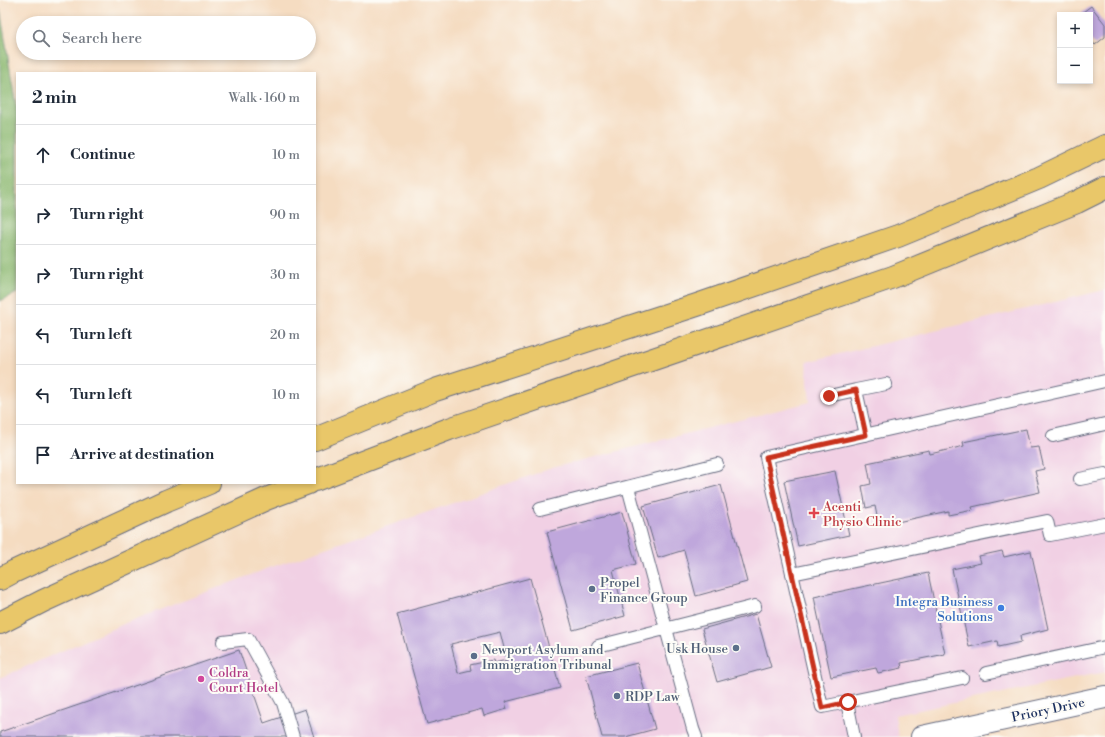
<!DOCTYPE html>
<html lang="en">
<head>
<meta charset="utf-8">
<style>
  :root { --surface:#fff; --page:#f2f2f3; --text:#1f2937; --muted:#747a83; --line:#e0e1e3 }
  body { margin:0; font-family:"Libre Bodoni",serif; background:var(--page); color:var(--text) }
  .controls { position:absolute; right:12px; top:12px; display:grid; overflow:hidden; border-radius:0px; box-shadow:0 2px 6px #0003 }
  .controls button { width:36px; height:36px; display:grid; place-items:center; padding:0; border:0; border-bottom:1px solid var(--line); background:var(--surface); color:var(--text); font:20px sans-serif }
  .stop { position:absolute; width:12px; height:12px; margin:-9px; border:3px solid #c8321e; border-radius:50%; background:#fff }
  .stop.end { background:#c8321e; border-color:#fff; box-shadow:0 1px 4px #0008 }
  .list { margin:0; padding:0; list-style:none }
  h2 { display:flex; justify-content:space-between; align-items:center; height:52px; margin:0; padding:0 16px; font-size:17px }
  h2 small { font-size:13px; font-weight:400; color:var(--muted) }
  .list li { display:grid; grid-template-columns:26px 1fr auto; gap:12px; align-items:center; box-sizing:border-box; height:60px; padding:0 16px; border-top:1px solid var(--line) }
  .list b { display:block; font-size:15px; white-space:nowrap }
  .list em { font-size:13px; font-style:normal; color:var(--muted) }
  .icon { flex:none; width:22px; height:22px; fill:none; stroke:currentColor; stroke-width:2; stroke-linecap:round; stroke-linejoin:round }
  .map { position:relative; flex:none; width:1105px; height:737px; overflow:hidden }
  .search { position:absolute; background:var(--surface); box-shadow:0 2px 6px #0003; left:16px; top:16px; width:300px; height:44px; display:flex; align-items:center; gap:10px; box-sizing:border-box; padding:0 14px; border-radius:22px; color:var(--muted); font-size:15px }
  .panel { position:absolute; background:var(--surface); box-shadow:0 2px 6px #0003; left:16px; top:72px; width:300px; height:412px; border-radius:0px }
  .map>svg:first-child { display:block }
</style>
</head>
<body>
<div class="map">
<svg width="1105" height="737" viewBox="0 0 1105 737">
  <rect width="100%" height="100%" fill="#fdfcf7"/>
  <filter id="ink" filterUnits="userSpaceOnUse"><feTurbulence type="fractalNoise" baseFrequency=".025" numOctaves="2"/><feDisplacementMap in="SourceGraphic" scale="8" xChannelSelector="R" yChannelSelector="G"/><feConvolveMatrix kernelMatrix="1 2 1 2 8 2 1 2 1" color-interpolation-filters="sRGB"/></filter>
  <filter id="wash" filterUnits="userSpaceOnUse"><feTurbulence type="fractalNoise" baseFrequency=".012" numOctaves="4" result="noise"/><feDisplacementMap in="SourceGraphic" scale="16" xChannelSelector="R" yChannelSelector="G"/><feGaussianBlur stdDeviation="0.9" result="paint"/><feColorMatrix in="noise" values="0 0 0 0 0 0 0 0 0 0 0 0 0 0 0 0 0 1.4 0 .05"/><feComposite in="paint" operator="in"/></filter>
  <g filter="url(#wash)">
    <rect width="100%" height="100%" fill="#f5dcc1"/>
    <path fill="#f1d0e4" d="M 1105,290 L 1105,672 L 895,715 L 898,737 L 0,737 L 0,678 L 128,622 L 269,568 L 552,468 L 810,402 L 806,362 Z"/>
    <path fill="#8bb86f" stroke="#537466" d="M 0,9 L 17,112 L 17,293 L 0,301 Z"/>
    <g id="blocks">
      <path fill="#bfa7dc" fill-rule="evenodd" d="M 1091,6 L 1105,24 L 1105,37 L 1095,45 L 1090,39 L 1090,15 L 1079,15 Z
        M 1026,429 L 1030,448 L 1039,447 L 1044,469 L 1035,471 L 1040,492 L 972,507 L 973,510 L 948,515 L 948,511 L 879,526 L 875,506 L 866,508 L 862,486 L 871,484 L 867,463 L 929,450 L 930,454 L 964,446 L 963,442 Z
        M 835,471 L 849,535 L 798,546 L 784,481 Z
        M 721,485 L 747,582 L 696,596 L 684,550 L 658,558 L 643,506 Z
        M 622,512 L 636,564 L 613,570 L 625,616 L 573,630 L 547,532 Z
        M 1002,551 L 1004,557 L 1031,551 L 1048,629 L 1020,636 L 1021,642 L 998,647 L 997,641 L 969,647 L 952,569 L 981,563 L 979,556 Z
        M 928,573 L 945,654 L 901,663 L 902,668 L 878,673 L 876,668 L 831,677 L 814,597 Z
        M 530,578 L 560,688 L 505,702 L 507,709 L 484,716 L 482,709 L 427,724 L 397,614 ZM 500,632 L 507,660 L 494,663 L 493,660 L 470,665 L 471,670 L 458,673 L 451,644 Z
        M 756,614 L 771,667 L 717,682 L 702,629 Z
        M 239,650 L 264,723 L 305,709 L 314,737 L 0,737 L 0,732 Z
        M 637,663 L 655,729 L 625,737 L 602,737 L 586,676 Z"/>
    </g>
  </g>
  <g filter="url(#ink)">
    <use href="#blocks" fill-opacity="0" stroke="#676c81" stroke-width="1"/>
    <g fill="none" stroke-linecap="round" stroke-linejoin="round">
      <g stroke="#676c81" stroke-width="14">
        <path id="service" d="M 856,390 L 886,384
          M 829,396 L 856,390 L 866,435
          M 1053,436 L 1105,424
          M 1080,479 L 1105,474
          M 628,487 L 693,729 L 696,737
          M 540,509 L 717,464
          M 792,574 L 1047,521 L 1050,535 L 1105,524
          M 223,642 L 248,639 L 283,703 L 293,737
          M 598,646 L 755,606
          M 986,673 L 1105,647
          M 847,702 L 962,678
          M 854,737 L 847,702 L 822,707 L 766,457 L 1105,381"/>
      </g>
      <g stroke="#676c81" stroke-width="24">
        <path id="minor" d="M 922,737 L 1105,697"/>
      </g>
      <g stroke="#676c81" stroke-width="24">
        <path id="trunk" d="M 315,439 L 435,390 L 697,305 L 898,236 L 1039,178 L 1105,146
          M 315,480 L 449,429 L 893,277 L 1077,202 L 1105,188
          M 0,579 L 13,572 L 166,501 L 209,483
          M 0,623 L 43,601 L 266,499 L 308,483"/>
      </g>
      <use href="#service" stroke="#fff" stroke-width="12"/>
      <use href="#minor" stroke="#fff" stroke-width="22"/>
      <use href="#trunk" stroke="#e9c769" stroke-width="22"/>
    </g>
  </g>
  <g fill="none" stroke-linecap="round" stroke-linejoin="round" filter="url(#ink)">
    <path stroke="#c8321e" stroke-width="5" d="M 829,396 L 856,390 L 866,435 L 766,457 L 822,708 L 848,702"/>
  </g>
  <path fill="#e0444e" stroke="#fdfcf7" stroke-width="1.5" d="M812 507h4v4h4v4h-4v4h-4v-4h-4v-4h4z"/>
  <g fill="#5c6f8a" stroke="#fdfcf7" stroke-width="1.5">
    <circle cx="592" cy="589" r="4"/>
    <circle cx="736" cy="648" r="4"/>
    <circle cx="474" cy="656" r="4"/>
    <circle cx="617" cy="696" r="4"/>
  </g>
  <circle fill="#3f7fe0" stroke="#fdfcf7" stroke-width="1.5" cx="1001" cy="608" r="4"/>
  <circle fill="#d1479c" stroke="#fdfcf7" stroke-width="1.5" cx="201" cy="679" r="4"/>
  <g text-anchor="middle" stroke-width="4" stroke-linejoin="round" paint-order="stroke">
    <g font-size="13" fill="#be3a42" stroke="#fdfcf7" text-anchor="start">
      <text x="823" y="511">Acenti<tspan x="823" dy="15">Physio Clinic</tspan></text>
    </g>
    <g font-size="13" fill="#4e5e75" stroke="#fdfcf7" text-anchor="start">
      <text x="600" y="587">Propel<tspan x="600" dy="15">Finance Group</tspan></text>
      <text x="728" y="653" text-anchor="end">Usk House</text>
      <text x="482" y="654">Newport Asylum and<tspan x="482" dy="15">Immigration Tribunal</tspan></text>
      <text x="625" y="701">RDP Law</text>
    </g>
    <g font-size="13" fill="#366cbe" stroke="#fdfcf7" text-anchor="end">
      <text x="993" y="606">Integra Business<tspan x="993" dy="15">Solutions</tspan></text>
    </g>
    <g font-size="13" fill="#b23c85" stroke="#fdfcf7" text-anchor="start">
      <text x="209" y="677">Coldra<tspan x="209" dy="15">Court Hotel</tspan></text>
    </g>
    <g font-size="13" fill="#1b2f5e" stroke="#fdfcf7">
      <text transform="translate(1048 709) rotate(-12)" y="5">Priory Drive</text>
    </g>
  </g>
</svg>
<div class="controls">
<button>+</button>
<button>−</button>
</div>
<div class="stop" style="left:848px;top:702px"></div>
<div class="stop end" style="left:829px;top:396px"></div>
<div class="search"><svg class="icon" aria-label="search" viewBox="0 0 24 24"><circle cx="10" cy="10" r="6"/><path d="M15 15l6 6"/></svg>Search here</div>
<section class="panel">
<h2>2 min<small>Walk · 160 m</small></h2>
<ul class="list">
<li><svg class="icon" aria-label="ahead" viewBox="0 0 24 24"><path d="M12 20V5M6 11l6-6 6 6"/></svg><div><b>Continue</b></div><em>10 m</em></li>
<li><svg class="icon" aria-label="right" viewBox="0 0 24 24"><path d="M7 20v-9h11M14 6l5 5-5 5"/></svg><div><b>Turn right</b></div><em>90 m</em></li>
<li><svg class="icon" aria-label="right" viewBox="0 0 24 24"><path d="M7 20v-9h11M14 6l5 5-5 5"/></svg><div><b>Turn right</b></div><em>30 m</em></li>
<li><svg class="icon" aria-label="left" viewBox="0 0 24 24"><path d="M17 20v-9H6M10 6l-5 5 5 5"/></svg><div><b>Turn left</b></div><em>20 m</em></li>
<li><svg class="icon" aria-label="left" viewBox="0 0 24 24"><path d="M17 20v-9H6M10 6l-5 5 5 5"/></svg><div><b>Turn left</b></div><em>10 m</em></li>
<li><svg class="icon" aria-label="arrive" viewBox="0 0 24 24"><path d="M6 21V4h12l-3 4 3 4H6"/></svg><div><b>Arrive at destination</b></div></li>
</ul>
</section>
</div>
</body>
</html>
